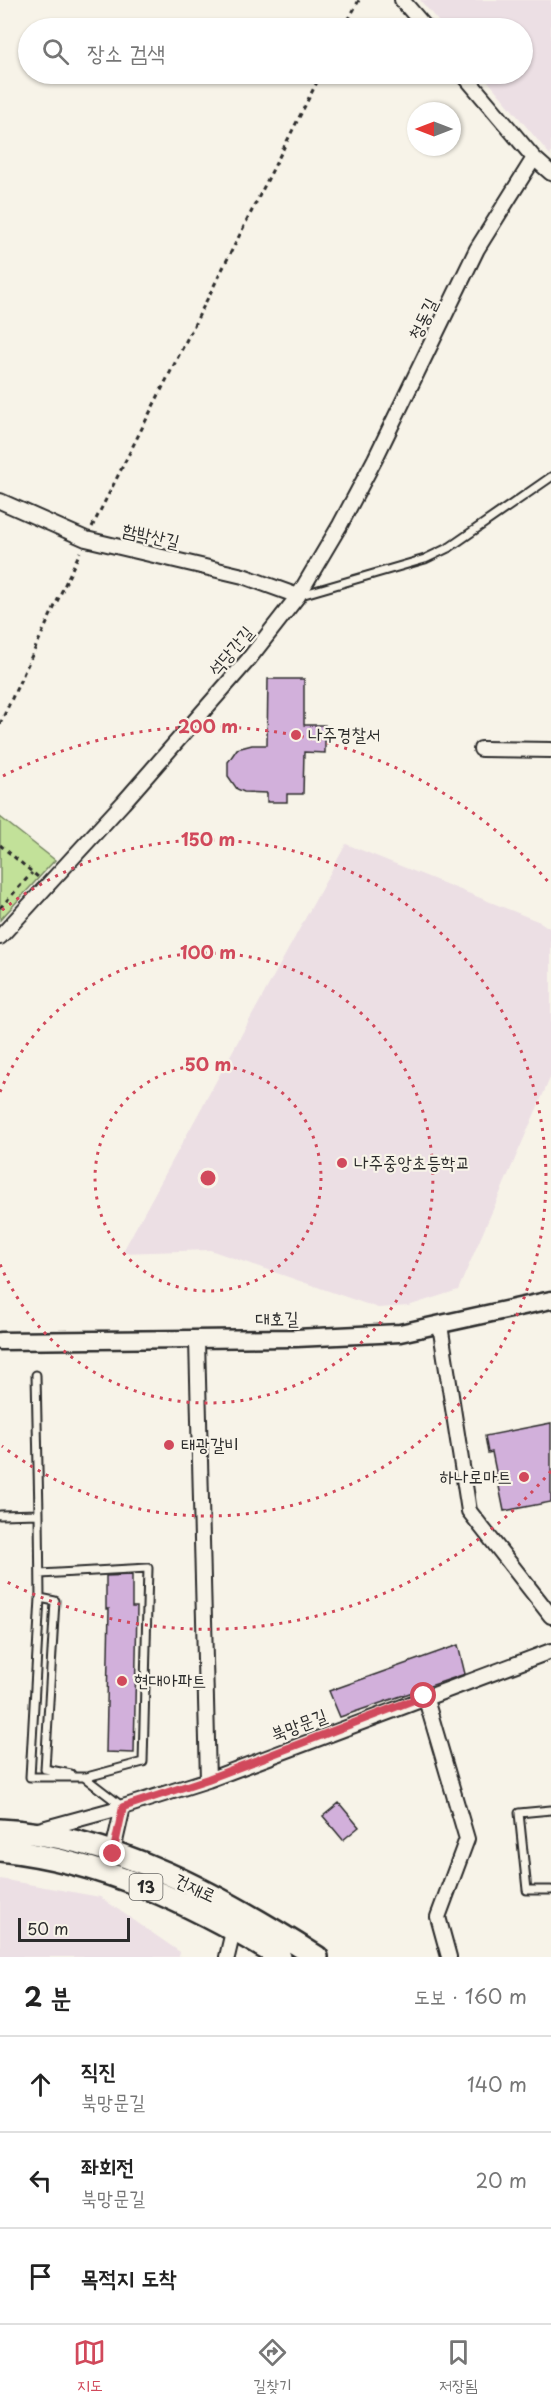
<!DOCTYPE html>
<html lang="ko">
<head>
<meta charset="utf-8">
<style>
  :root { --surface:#fff; --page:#f2f2f2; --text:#222; --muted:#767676; --line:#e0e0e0; --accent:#d1495b }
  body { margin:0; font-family:"Playpen Sans","Poor Story",sans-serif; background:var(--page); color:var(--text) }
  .compass { position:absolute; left:407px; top:102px; width:54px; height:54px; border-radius:50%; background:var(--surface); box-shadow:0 2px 4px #0004; rotate:270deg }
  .scale { position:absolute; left:18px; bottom:15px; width:112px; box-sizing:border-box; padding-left:6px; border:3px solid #2b2b2b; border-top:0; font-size:16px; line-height:21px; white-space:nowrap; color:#2b2b2b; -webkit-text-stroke:4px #f7f3e8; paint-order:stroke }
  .stop { position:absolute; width:18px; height:18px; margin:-14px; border:4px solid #d1495b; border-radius:50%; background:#fff }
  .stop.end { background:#d1495b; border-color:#fff; box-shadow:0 2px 6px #0008 }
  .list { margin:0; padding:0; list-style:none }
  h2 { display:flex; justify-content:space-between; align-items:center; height:78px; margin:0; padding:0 24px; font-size:26px }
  h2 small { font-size:20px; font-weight:400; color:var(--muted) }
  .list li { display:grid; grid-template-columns:39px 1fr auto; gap:18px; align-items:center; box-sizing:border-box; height:96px; padding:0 24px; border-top:2px solid var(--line) }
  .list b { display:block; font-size:22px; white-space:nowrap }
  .list p { margin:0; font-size:20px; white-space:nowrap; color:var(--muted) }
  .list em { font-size:20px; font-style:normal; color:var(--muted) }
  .icon { flex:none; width:33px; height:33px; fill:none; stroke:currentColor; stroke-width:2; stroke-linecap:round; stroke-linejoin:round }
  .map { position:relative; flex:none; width:551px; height:1957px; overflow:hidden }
  .search { position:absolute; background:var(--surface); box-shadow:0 2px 4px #0004; left:18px; right:18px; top:18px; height:66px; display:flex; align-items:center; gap:15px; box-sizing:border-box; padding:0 21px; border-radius:33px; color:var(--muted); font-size:22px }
  .sheet { height:366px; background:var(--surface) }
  nav { display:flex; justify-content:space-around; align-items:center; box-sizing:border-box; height:84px; border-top:2px solid var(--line); background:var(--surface); font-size:16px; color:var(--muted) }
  nav a { display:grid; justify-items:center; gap:3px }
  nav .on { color:var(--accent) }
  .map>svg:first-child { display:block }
</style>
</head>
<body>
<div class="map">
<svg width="551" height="1957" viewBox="0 0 551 1957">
  <rect width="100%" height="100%" fill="#f7f3e8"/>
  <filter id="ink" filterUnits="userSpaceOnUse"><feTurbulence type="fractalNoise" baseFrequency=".0167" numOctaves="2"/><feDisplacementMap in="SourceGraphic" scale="12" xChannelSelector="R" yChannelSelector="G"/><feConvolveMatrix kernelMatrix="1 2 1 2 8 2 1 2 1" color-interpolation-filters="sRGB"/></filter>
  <g filter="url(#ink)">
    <path fill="#ecdfe4" d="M 420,0 L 551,0 L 551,156 L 482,74 L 522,74 L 522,28 L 444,28 Z
      M 346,844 L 540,922 L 551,929 L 551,1076 L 458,1290 L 408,1306 L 378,1308 L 210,1250 L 122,1253 Z
      M 0,1879 L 100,1897 L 180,1952 L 179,1957 L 0,1957 Z"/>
    <path fill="#c2e199" stroke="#768662" stroke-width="1.5" d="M 0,817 L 55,860 L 0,920 Z"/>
    <path fill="#d2b0db" stroke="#2b2b2b" stroke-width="1.5" d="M 268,679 L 304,679 L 304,725 L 325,725 L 325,753 L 304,752 L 303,794 L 287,794 L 287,802 L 267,802 L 267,793 L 244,792 L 237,789 L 228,776 L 228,762 L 237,749 L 252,745 L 267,745 Z
      M 551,1423 L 551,1502 L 504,1511 L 492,1452 L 488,1453 L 485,1436 Z
      M 132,1575 L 132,1607 L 137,1607 L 134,1753 L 106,1752 L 109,1609 L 106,1609 L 106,1576 Z
      M 458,1645 L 465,1674 L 340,1717 L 329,1691 Z
      M 339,1803 L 359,1827 L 343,1840 L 323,1816 Z"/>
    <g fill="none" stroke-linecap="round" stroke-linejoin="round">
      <g stroke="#2b2b2b" stroke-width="11">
        <path id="service" d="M 301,595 L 425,559 L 450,547 L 551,477
          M 36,1375 L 39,1514
          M 0,1515 L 39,1514 L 40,1598 L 55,1601 L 45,1769 L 71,1774
          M 40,1574 L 148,1568 L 143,1762 L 87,1777 L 30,1777 L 40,1598
          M 84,1777 L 123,1807
          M 551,1810 L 519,1813 L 527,1890 L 551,1890"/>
      </g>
      <g stroke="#2b2b2b" stroke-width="18">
        <path id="minor" d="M 402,0 L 426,28
          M 463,74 L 534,158 L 551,173
          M 0,501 L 86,539 L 243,576 L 298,596
          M 481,749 L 551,750
          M 0,937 L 123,803 L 248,660 L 298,596 L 340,525 L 375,459 L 477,249 L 534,158
          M 440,1325 L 469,1511 L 551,1616
          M 197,1340 L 208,1780
          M 425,1696 L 467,1839 L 438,1917 L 449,1957
          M 35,1831 L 123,1807
          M 111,1859 L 123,1807 L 208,1780 L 551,1651
          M 227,1957 L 235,1923"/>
      </g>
      <g stroke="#2b2b2b" stroke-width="21">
        <path id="tertiary" d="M 0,1341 L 296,1338 L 400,1333 L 551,1300"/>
      </g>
      <g stroke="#2b2b2b" stroke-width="26">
        <path id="primary" d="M 0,1830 C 114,1835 223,1897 317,1957
          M 0,1850 C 103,1861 193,1904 280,1957"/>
      </g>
      <path stroke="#2b2b2b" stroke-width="3" stroke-dasharray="4.5 4.5" stroke-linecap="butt" d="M 344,28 L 359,0
        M 92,527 L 321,74
        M 0,724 L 80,552
        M 0,845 L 38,877
        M 0,908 L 32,873"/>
      <use href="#service" stroke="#f7f3e8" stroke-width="7"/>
      <use href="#minor" stroke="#f7f3e8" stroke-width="14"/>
      <use href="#tertiary" stroke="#f7f3e8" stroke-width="16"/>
      <use href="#primary" stroke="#f7f3e8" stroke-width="21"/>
    </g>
  </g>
  <g fill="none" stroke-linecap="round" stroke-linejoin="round" filter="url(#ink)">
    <path stroke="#d1495b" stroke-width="8" d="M 113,1854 L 123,1807 L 208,1779 L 424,1696"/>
  </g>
  <g fill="none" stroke="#d1495b" stroke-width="3" stroke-dasharray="3 6">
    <circle cx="208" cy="1178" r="113"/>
    <path d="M0 1092A225 225 0 1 1 0 1264"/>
    <path d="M2 910A338 338 0 1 1 2 1446"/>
    <path d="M551 1471A451 451 0 0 1 3 1580M3 776A451 451 0 0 1 551 885"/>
  </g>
  <g fill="#d1495b" stroke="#f7f3e8" stroke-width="2">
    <circle cx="296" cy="735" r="6"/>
    <circle cx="342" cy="1163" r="6"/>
    <circle cx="169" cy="1445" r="6"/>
    <circle cx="524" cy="1477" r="6"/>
    <circle cx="122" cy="1681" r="6"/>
  </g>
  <g text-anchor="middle" stroke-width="4.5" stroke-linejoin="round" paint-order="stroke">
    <rect fill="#f7f3e8" stroke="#686764" stroke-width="1.5" x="129.5" y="1874" width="33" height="26" rx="4.5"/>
    <g font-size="16" font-weight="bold" fill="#2b2b2b">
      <text x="146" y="1893">13</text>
    </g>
    <g font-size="18" fill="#2b2b2b" stroke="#f7f3e8">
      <text transform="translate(423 319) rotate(-64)" y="6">청동길</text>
      <text transform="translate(151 536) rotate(13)" y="6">함박산길</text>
      <text transform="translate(231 651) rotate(-50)" y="6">석당간길</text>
      <text transform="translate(277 1319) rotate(-1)" y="6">대호길</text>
      <text transform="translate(299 1725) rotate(-21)" y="6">북망문길</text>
      <text transform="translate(195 1888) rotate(25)" y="6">건재로</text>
    </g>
    <g font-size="18" fill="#2b2b2b" stroke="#f7f3e8" text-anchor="start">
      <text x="308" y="741">나주경찰서</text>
      <text x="354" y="1169">나주중앙초등학교</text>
      <text x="181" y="1451">태광갈비</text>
      <text x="512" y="1483" text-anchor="end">하나로마트</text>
      <text x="134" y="1687">현대아파트</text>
    </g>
  </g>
  <circle cx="208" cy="1178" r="9" fill="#d1495b" stroke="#f7f3e8" stroke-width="3"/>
  <g font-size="18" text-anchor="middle" font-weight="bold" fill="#d1495b" stroke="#f7f3e8" stroke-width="4.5" stroke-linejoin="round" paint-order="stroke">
    <text x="208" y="733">200 m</text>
    <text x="208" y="846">150 m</text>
    <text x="208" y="959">100 m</text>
    <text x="208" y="1071">50 m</text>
  </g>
</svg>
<svg class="compass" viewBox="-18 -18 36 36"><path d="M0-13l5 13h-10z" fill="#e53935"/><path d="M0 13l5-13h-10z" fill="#767676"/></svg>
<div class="scale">50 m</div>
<div class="stop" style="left:424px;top:1696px"></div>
<div class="stop end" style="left:113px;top:1854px"></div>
<div class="search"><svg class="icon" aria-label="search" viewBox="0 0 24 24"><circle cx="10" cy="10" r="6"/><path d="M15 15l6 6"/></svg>장소 검색</div>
</div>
<section class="sheet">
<h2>2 분<small>도보 · 160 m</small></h2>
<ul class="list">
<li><svg class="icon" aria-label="ahead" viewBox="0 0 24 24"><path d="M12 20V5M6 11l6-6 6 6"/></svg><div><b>직진</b><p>북망문길</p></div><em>140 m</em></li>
<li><svg class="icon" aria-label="left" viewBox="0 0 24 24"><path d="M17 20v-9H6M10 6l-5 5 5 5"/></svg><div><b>좌회전</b><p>북망문길</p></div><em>20 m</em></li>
<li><svg class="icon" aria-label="arrive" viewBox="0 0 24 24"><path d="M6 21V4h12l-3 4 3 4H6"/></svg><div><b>목적지 도착</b></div></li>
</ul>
</section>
<nav>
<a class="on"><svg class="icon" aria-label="map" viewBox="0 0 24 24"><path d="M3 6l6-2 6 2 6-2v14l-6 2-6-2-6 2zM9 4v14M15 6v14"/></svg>지도</a>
<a><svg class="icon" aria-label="directions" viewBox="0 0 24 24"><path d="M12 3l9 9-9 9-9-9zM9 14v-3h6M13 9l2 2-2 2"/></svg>길찾기</a>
<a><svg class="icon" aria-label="saved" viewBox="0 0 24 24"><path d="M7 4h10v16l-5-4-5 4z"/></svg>저장됨</a>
</nav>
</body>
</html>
